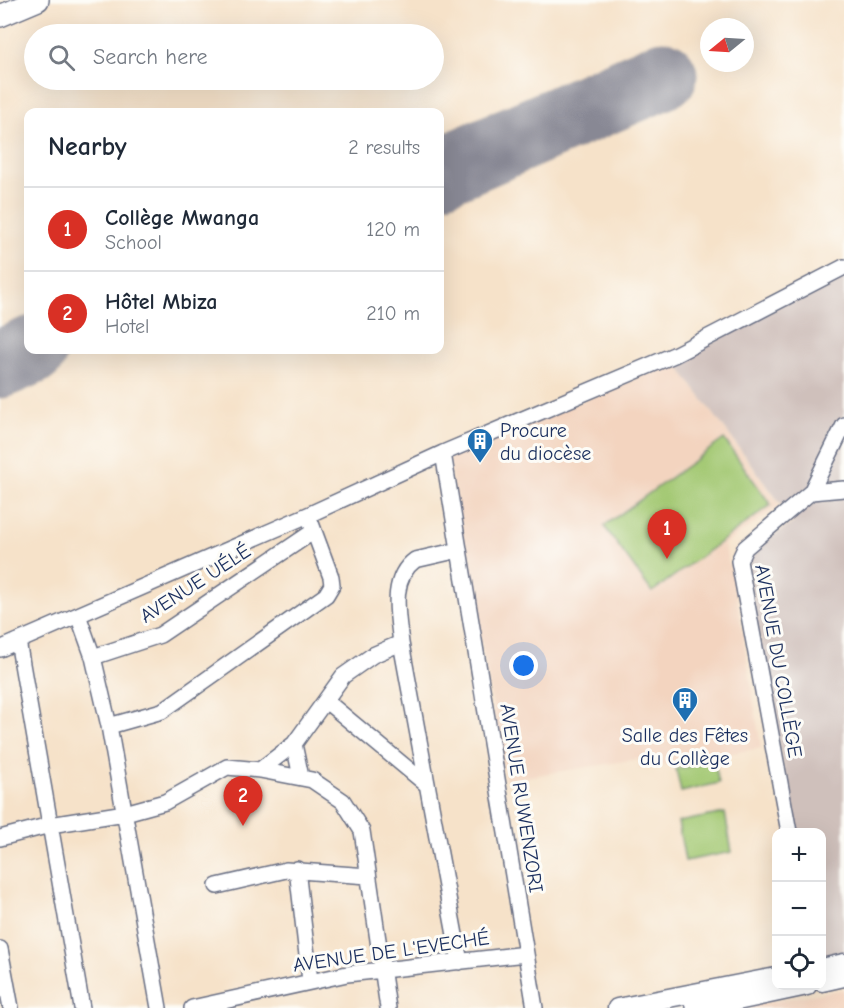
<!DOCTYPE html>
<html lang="en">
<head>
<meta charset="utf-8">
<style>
  :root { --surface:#fff; --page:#f2f2f3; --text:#1f2937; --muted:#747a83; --line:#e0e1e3; --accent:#d93025 }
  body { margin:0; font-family:"Comic Neue",sans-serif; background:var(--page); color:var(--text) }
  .controls { position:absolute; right:18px; bottom:18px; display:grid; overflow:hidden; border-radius:12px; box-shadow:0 6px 24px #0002 }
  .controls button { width:54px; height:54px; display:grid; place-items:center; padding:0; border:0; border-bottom:2px solid var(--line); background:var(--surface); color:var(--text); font:30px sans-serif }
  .compass { position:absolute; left:700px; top:18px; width:54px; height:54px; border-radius:50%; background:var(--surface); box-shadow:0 6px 24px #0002; rotate:252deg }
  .you { position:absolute; left:524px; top:666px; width:21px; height:21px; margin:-15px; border:4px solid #fff; border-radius:50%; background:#1a73e8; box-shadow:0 0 0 9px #1a73e833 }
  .badge { display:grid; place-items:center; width:39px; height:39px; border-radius:50%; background:var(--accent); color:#fff; font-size:20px; font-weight:700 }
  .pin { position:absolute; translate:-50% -50px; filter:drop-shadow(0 2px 3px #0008) }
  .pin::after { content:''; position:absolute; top:32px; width:21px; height:18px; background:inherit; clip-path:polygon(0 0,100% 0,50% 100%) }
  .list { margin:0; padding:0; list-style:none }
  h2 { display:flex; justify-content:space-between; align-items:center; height:78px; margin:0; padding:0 24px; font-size:26px }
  h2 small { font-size:20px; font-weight:400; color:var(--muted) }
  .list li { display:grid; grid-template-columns:39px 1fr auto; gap:18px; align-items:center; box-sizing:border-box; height:84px; padding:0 24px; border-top:2px solid var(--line) }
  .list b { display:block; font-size:22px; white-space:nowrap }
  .list p { margin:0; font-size:20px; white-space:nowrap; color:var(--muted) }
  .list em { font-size:20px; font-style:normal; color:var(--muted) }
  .icon { flex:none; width:33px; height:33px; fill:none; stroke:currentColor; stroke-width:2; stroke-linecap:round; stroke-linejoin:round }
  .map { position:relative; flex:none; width:844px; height:1008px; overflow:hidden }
  .search { position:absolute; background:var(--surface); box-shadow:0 6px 24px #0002; left:24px; top:24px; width:420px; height:66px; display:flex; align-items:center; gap:15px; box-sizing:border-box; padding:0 21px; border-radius:33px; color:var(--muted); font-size:22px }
  .panel { position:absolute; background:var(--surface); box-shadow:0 6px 24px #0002; left:24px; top:108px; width:420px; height:246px; border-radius:12px }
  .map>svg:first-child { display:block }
</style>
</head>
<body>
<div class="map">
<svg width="844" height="1008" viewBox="0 0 844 1008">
  <rect width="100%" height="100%" fill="#fdfcf7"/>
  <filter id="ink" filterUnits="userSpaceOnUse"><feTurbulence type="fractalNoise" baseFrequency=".0167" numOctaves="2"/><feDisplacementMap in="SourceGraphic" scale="12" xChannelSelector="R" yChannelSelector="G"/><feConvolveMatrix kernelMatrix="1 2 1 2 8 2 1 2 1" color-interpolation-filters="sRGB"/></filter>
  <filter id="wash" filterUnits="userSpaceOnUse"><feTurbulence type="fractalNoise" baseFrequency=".008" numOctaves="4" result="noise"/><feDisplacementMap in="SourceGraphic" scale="24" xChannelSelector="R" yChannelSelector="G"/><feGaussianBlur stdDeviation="1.35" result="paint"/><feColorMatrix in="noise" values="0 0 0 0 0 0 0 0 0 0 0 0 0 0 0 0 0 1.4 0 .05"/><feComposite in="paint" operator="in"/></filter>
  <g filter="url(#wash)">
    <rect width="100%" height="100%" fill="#f6e2c9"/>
    <path fill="#f3d4bf" d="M 675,362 L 780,505 L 724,545 L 735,585 L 761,748 L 640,769 L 638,759 L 506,780 L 448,458 Z
      M 844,989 L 844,1008 L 736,1008 Z"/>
    <path fill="#cfc0bb" d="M 844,272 L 844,959 L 822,965 L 822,832 L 795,832 L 745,557 L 750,550 L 794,522 L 675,362 Z"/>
    <path fill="#a4c974" stroke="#607c69" stroke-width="1.5" d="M 724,439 L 771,505 L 652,592 L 604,526 Z
      M 714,761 L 719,783 L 681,792 L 676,769 Z
      M 725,813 L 732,852 L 685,861 L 678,822 Z"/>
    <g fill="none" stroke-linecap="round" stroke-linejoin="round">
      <path stroke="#888894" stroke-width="69" d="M 440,172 L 663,75
        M 0,364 L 33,350"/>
    </g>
  </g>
  <g filter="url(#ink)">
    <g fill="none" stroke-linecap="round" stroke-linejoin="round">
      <g stroke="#686e83" stroke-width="18">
        <path id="minor" d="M 443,453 L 535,1008
          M 811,492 L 844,489
          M 459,550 L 415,560 C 389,579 398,616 401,643 L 460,962
          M 78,615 L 93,657 L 109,726 L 159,1008
          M 18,641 L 82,1008
          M 0,649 L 308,515 L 443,453 L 674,355 L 844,267
          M 93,657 L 160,635 L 314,531
          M 326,701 L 426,784
          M 109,726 L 162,711 L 326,595 L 332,585 L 331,577 L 308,515
          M 294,744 L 301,777
          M 260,770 L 294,744 L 343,676 L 373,655 L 401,643
          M 789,832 L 739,561 L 745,548 L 811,492 L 844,425
          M 0,838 L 50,825 L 125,813 L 165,802 L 227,767 L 260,770 L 312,780 L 343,801 L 362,831 L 388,1008
          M 297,869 L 310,981
          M 217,886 L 286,870 L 368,876
          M 0,949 L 11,1008
          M 690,995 L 694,1008
          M 192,1008 L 347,974 L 526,954"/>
      </g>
      <g stroke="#686e83" stroke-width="21">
        <path id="major" d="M 822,968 L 844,963
          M 822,982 L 844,977
          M 617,1008 L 776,977
          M 704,1008 L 807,986"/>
      </g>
      <g stroke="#686e83" stroke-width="24">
        <path id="highway" d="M 0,16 L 38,0"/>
      </g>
      <use href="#minor" stroke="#fff" stroke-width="15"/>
      <use href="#major" stroke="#fff" stroke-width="18"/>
      <use href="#highway" stroke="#fff" stroke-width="21"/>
    </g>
  </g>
  <defs>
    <g id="building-pin" transform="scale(1.35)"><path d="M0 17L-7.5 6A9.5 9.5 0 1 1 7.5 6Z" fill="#1f6fb2" stroke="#fdfcf7"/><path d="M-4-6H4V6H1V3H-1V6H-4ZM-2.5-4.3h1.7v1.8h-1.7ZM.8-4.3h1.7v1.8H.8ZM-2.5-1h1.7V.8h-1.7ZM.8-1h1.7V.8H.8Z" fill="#fff"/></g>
  </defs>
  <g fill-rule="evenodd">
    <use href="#building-pin" x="480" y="441"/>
    <use href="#building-pin" x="685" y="700"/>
  </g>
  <g text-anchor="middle" stroke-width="6" stroke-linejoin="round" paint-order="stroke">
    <g font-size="20" fill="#1b2f5e" stroke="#fdfcf7" text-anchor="start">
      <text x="500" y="437">Procure<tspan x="500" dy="23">du diocèse</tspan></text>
      <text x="685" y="742" text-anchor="middle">Salle des Fêtes<tspan x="685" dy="23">du Collège</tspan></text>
    </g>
    <g font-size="20" fill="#1b2f5e" stroke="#fdfcf7">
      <text transform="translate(195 583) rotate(-33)" y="7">AVENUE UÉLÉ</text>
      <text transform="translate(779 661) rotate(80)" y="7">AVENUE DU COLLÈGE</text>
      <text transform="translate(522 798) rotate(81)" y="7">AVENUE RUWENZORI</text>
      <text transform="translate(391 951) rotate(-8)" y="7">AVENUE DE L'EVECHÉ</text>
    </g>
  </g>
</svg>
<div class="controls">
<button>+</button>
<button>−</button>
<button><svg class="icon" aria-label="locate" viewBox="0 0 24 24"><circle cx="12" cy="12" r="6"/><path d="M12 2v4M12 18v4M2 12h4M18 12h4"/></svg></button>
</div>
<svg class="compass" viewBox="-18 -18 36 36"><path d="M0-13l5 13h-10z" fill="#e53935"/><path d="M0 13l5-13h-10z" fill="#747a83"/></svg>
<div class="you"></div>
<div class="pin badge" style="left:667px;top:559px">1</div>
<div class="pin badge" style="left:243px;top:826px">2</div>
<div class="search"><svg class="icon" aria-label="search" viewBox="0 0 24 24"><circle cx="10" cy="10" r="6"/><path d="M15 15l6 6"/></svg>Search here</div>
<section class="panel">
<h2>Nearby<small>2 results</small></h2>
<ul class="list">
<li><span class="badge">1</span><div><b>Collège Mwanga</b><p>School</p></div><em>120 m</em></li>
<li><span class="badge">2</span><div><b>Hôtel Mbiza</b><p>Hotel</p></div><em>210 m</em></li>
</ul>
</section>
</div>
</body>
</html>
